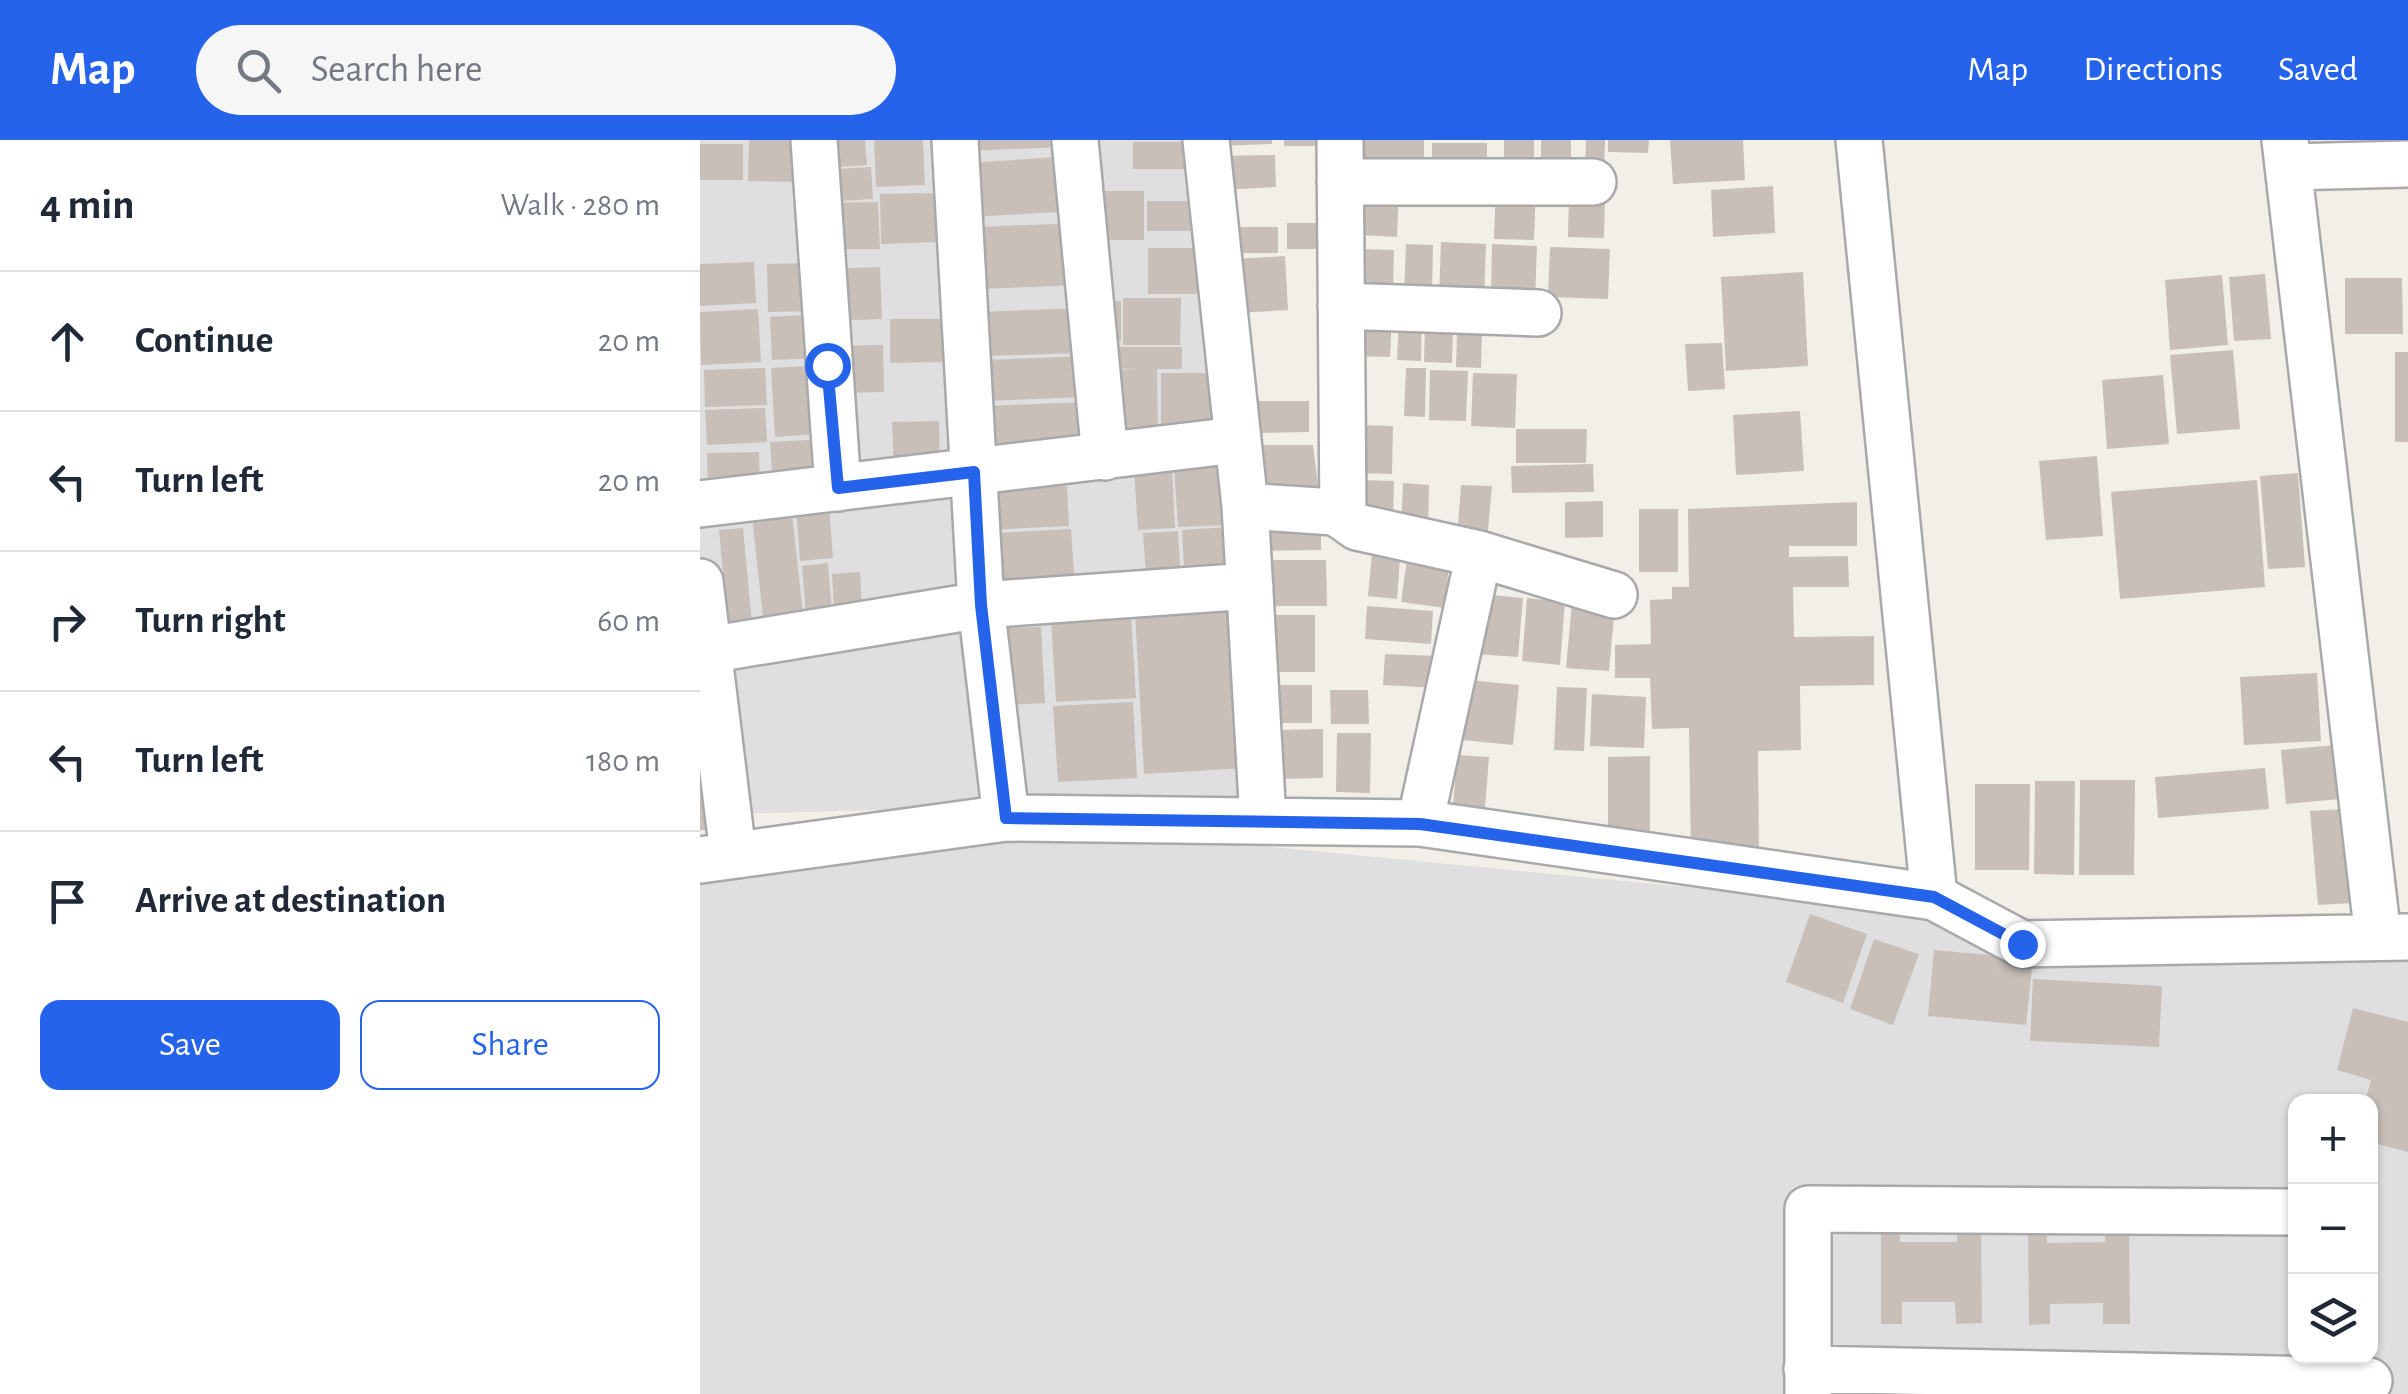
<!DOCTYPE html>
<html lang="en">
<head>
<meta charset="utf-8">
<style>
  :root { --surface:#fff; --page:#f6f6f7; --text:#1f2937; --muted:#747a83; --line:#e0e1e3; --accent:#2563eb }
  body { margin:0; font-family:"Alegreya Sans",sans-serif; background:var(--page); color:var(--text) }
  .controls { position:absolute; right:30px; bottom:30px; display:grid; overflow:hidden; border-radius:20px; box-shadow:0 2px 8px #0004 }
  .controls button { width:90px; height:90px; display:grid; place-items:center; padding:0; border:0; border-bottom:2px solid var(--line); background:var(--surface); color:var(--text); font:50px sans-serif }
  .stop { position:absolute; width:30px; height:30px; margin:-22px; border:8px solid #2563eb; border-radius:50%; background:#fff }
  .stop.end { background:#2563eb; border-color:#fff; box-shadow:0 2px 10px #0008 }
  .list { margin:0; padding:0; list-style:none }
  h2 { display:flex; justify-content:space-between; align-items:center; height:130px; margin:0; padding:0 40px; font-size:42px }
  h2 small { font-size:32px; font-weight:400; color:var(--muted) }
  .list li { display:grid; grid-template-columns:65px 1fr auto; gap:30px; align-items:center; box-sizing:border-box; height:140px; padding:0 40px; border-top:2px solid var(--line) }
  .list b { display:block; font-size:38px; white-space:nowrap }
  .list em { font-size:32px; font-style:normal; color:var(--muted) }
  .actions { display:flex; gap:20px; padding:30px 40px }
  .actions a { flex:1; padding:22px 0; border:2px solid var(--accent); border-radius:20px; text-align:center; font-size:35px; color:var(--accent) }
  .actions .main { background:var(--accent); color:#fff }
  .icon { flex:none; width:55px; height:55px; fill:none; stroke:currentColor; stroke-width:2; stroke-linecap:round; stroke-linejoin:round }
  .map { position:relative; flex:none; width:1708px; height:1254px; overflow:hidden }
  header { display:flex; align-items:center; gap:60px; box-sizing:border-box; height:140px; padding:0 50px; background:var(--accent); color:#fff }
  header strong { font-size:48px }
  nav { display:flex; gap:55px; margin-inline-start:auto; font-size:35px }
  .search { width:700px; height:90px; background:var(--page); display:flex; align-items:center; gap:25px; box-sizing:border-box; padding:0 35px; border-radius:55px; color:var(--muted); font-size:38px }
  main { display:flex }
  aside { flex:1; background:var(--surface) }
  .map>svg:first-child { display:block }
</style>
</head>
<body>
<header>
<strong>Map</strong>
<div class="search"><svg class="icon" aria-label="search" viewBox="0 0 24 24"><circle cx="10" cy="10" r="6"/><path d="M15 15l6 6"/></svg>Search here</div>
<nav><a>Map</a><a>Directions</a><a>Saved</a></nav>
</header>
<main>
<aside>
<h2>4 min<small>Walk · 280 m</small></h2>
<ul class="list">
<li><svg class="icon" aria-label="ahead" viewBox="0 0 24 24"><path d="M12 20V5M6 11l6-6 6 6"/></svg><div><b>Continue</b></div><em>20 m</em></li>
<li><svg class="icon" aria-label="left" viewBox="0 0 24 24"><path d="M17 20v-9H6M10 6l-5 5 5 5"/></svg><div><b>Turn left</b></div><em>20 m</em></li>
<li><svg class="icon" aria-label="right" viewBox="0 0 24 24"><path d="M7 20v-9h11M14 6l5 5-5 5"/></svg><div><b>Turn right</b></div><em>60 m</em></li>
<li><svg class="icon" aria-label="left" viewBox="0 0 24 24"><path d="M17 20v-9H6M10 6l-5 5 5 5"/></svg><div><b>Turn left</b></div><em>180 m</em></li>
<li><svg class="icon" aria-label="arrive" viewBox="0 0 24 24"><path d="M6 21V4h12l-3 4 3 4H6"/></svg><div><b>Arrive at destination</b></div></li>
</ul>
<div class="actions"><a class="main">Save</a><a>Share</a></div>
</aside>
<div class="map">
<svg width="1708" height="1254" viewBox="0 0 1708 1254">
  <rect width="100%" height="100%" fill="#f2efe9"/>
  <path fill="#e0dfdf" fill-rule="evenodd" d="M 0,0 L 500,0 L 559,659 L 0,675 Z
    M 296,680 L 1232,771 L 1324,809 L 1708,808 L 1708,1254 L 0,1254 L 0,728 ZM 1596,962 L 1670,962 L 1670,1216 L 1596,1216 Z"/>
  <path fill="#c7bfb8" d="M 49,0 L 102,0 L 101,42 L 48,41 Z
    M 118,0 L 165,0 L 167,25 L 119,28 Z
    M 174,0 L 223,0 L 225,45 L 176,47 Z
    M 267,0 L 361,0 L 362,7 L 268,11 Z
    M 516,0 L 572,0 L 572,4 L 517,6 Z
    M 584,0 L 620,0 L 620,6 L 584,6 Z
    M 659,0 L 724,0 L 724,29 L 659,29 Z
    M 804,0 L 834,0 L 834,25 L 804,25 Z
    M 841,0 L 871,0 L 871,23 L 841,23 Z
    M 886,0 L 905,0 L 904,30 L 885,29 Z
    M 908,0 L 949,0 L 948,13 L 908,12 Z
    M 970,0 L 1043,0 L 1045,40 L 973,44 Z
    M 433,2 L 487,2 L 487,29 L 433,29 Z
    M 732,3 L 787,3 L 787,31 L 732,32 Z
    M 0,4 L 43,4 L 43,40 L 0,40 Z
    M 575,15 L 576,47 L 521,50 L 520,16 Z
    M 371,16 L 374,71 L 273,77 L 269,23 Z
    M 171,27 L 173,59 L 121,62 L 119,30 Z
    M 796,42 L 836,44 L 834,100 L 794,99 Z
    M 1073,46 L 1075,93 L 1013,97 L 1011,50 Z
    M 662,48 L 699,49 L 697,97 L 661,95 Z
    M 387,51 L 444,51 L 444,100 L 387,100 Z
    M 869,52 L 905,53 L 904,98 L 868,97 Z
    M 239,53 L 240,102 L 181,104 L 180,54 Z
    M 447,61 L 490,61 L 490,91 L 447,91 Z
    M 178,62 L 180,109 L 124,109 L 123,63 Z
    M 379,83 L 381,145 L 278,149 L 276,87 Z
    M 587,83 L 621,83 L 621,109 L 587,109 Z
    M 530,87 L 578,87 L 578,113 L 530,113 Z
    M 741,102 L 786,104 L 784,160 L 739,158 Z
    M 706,104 L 733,105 L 732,156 L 704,155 Z
    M 792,104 L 837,106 L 835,162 L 791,160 Z
    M 850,107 L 910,109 L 908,159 L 848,157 Z
    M 448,108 L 504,108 L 504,154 L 448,154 Z
    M 661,109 L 694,110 L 693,155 L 659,154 Z
    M 585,116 L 588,170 L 538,173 L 535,119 Z
    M 54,122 L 56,163 L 0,166 L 0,124 Z
    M 113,123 L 114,171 L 68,172 L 67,124 Z
    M 180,127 L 182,179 L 127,181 L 125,129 Z
    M 1103,132 L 1108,226 L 1026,231 L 1021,137 Z
    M 1565,134 L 1571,199 L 1534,201 L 1529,137 Z
    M 1522,135 L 1528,205 L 1470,210 L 1465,140 Z
    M 1645,138 L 1702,138 L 1703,194 L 1645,194 Z
    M 423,158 L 481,158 L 480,205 L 423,205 Z
    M 402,161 L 421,161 L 421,201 L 402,201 Z
    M 382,168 L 384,213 L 282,216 L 280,172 Z
    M 58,169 L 61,222 L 1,225 L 0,172 Z
    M 659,173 L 692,174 L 690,217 L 658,216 Z
    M 120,174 L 122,218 L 72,220 L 70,177 Z
    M 699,174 L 722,174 L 721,221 L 697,220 Z
    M 190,179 L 243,179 L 243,222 L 190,223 Z
    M 725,184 L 753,186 L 752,223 L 724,222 Z
    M 757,191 L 782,191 L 781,228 L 756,227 Z
    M 1022,203 L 1025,249 L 988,251 L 985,204 Z
    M 183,205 L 184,252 L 136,253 L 135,206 Z
    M 408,207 L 482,207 L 482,229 L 457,229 L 458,295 L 412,295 L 411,230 L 438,229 L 408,228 Z
    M 1533,210 L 1540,289 L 1477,294 L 1470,215 Z
    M 1695,212 L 1708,212 L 1708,302 L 1695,302 Z
    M 384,216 L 385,257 L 287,261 L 285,220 Z
    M 125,225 L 129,293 L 75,297 L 71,228 Z
    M 65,228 L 67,265 L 5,267 L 4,230 Z
    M 706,228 L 726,228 L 725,277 L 704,276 Z
    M 730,230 L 768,231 L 766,281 L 729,280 Z
    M 461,233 L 511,233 L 511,285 L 461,285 Z
    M 773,233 L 817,234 L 815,288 L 771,286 Z
    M 1463,235 L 1469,304 L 1407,309 L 1402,240 Z
    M 550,261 L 609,261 L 609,292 L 550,293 Z
    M 387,262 L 388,318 L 288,322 L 286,266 Z
    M 65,268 L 67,302 L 7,305 L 5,270 Z
    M 1100,271 L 1104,331 L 1036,335 L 1033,275 Z
    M 239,281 L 240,325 L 194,326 L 192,282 Z
    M 657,285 L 693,286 L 692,334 L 655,333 Z
    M 816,289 L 887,289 L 886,323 L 816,323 Z
    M 128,299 L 131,345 L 73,348 L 70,302 Z
    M 559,305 L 613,305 L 620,361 L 567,358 Z
    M 59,312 L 60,351 L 8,352 L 7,313 Z
    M 1397,316 L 1403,396 L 1346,400 L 1339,321 Z
    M 523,323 L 527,385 L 478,387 L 474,326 Z
    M 893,324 L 894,352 L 812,353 L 811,326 Z
    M 472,329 L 475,388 L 438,390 L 434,331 Z
    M 1598,333 L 1605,427 L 1568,429 L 1560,336 Z
    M 658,340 L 694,341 L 693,384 L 657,383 Z
    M 1557,340 L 1565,447 L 1420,459 L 1411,352 Z
    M 703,343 L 729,345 L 728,390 L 701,389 Z
    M 761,345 L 792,346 L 787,401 L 757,399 Z
    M 367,346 L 369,386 L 287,390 L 286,350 Z
    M 903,361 L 903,397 L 865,398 L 865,362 Z
    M 1157,362 L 1157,406 L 1089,406 L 1089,417 L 1148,416 L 1149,447 L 1093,447 L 1094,497 L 1174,496 L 1174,545 L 1100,546 L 1101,610 L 1058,611 L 1059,718 L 991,718 L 989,588 L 952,589 L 950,538 L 915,538 L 915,505 L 951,504 L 950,460 L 972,459 L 972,447 L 989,447 L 988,369 Z
    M 129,365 L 133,418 L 100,421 L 96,368 Z
    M 939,369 L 978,369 L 978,432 L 939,432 Z
    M 92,374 L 105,491 L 65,495 L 52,377 Z
    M 557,375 L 621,375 L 621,410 L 557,411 Z
    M 528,387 L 531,443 L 485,445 L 482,390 Z
    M 43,388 L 53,495 L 29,497 L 19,390 Z
    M 371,389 L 375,447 L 300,452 L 297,393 Z
    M 478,391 L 481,446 L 447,447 L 443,393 Z
    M 673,403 L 701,406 L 697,459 L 668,456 Z
    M 709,405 L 750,412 L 745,468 L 701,462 Z
    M 565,420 L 626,420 L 627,466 L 565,466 Z
    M 128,423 L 133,487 L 107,488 L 102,426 Z
    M 160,432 L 163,484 L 135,485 L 132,434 Z
    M 781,454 L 823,458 L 818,517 L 776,514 Z
    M 827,458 L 865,462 L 860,525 L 822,521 Z
    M 872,463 L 915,466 L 909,531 L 866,528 Z
    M 667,466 L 733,471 L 731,504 L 665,499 Z
    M 536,468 L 545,628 L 444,634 L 435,473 Z
    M 431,475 L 436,558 L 356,562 L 351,479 Z
    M 570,475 L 615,475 L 615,532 L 570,532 Z
    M 341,487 L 345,563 L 303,565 L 299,488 Z
    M 685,514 L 739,516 L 738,548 L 683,545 Z
    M 1617,533 L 1621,601 L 1544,605 L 1540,537 Z
    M 768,540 L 819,545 L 813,605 L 763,600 Z
    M 573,545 L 612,545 L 612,583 L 573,583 Z
    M 857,547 L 887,548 L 884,611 L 854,610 Z
    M 630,550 L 668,550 L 669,584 L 631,584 Z
    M 892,554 L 946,557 L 944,608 L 890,606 Z
    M 433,562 L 437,638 L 358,642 L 353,566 Z
    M 623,589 L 623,638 L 582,639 L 582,590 Z
    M 637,593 L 671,593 L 670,653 L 636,652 Z
    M 1636,605 L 1640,659 L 1586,664 L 1581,610 Z
    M 757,615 L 789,617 L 784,680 L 752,678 Z
    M 950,616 L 950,697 L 908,697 L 908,617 Z
    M 1565,628 L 1569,669 L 1458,678 L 1455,637 Z
    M 1380,640 L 1435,640 L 1434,735 L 1379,735 Z
    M 1335,641 L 1375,641 L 1374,735 L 1334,734 Z
    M 3,642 L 5,690 L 0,690 L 0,643 Z
    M 1275,644 L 1330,644 L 1329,730 L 1275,730 Z
    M 1644,669 L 1652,763 L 1618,765 L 1610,671 Z
    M 1110,774 L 1167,794 L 1143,863 L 1086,842 Z
    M 1174,799 L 1219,814 L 1193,885 L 1150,869 Z
    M 1234,810 L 1333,819 L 1326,885 L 1228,876 Z
    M 1333,839 L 1462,846 L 1459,907 L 1330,901 Z
    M 1653,868 L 1708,882 L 1708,1012 L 1670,1002 L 1670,962 L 1665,962 L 1671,940 L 1637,930 Z
    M 1257,1085 L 1281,1085 L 1282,1183 L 1256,1184 L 1255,1162 L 1202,1162 L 1202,1184 L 1181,1184 L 1181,1086 L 1200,1086 L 1200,1102 L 1257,1102 Z
    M 1405,1086 L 1429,1086 L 1430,1184 L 1403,1184 L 1403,1163 L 1350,1164 L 1350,1184 L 1329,1185 L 1328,1087 L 1347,1087 L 1347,1103 L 1405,1102 Z"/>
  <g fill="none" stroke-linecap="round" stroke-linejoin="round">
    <g stroke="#a9a9a9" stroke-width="50">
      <path id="street" d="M 114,0 L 138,348
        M 255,0 L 281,465 L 306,678
        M 375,0 L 405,317
        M 506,0 L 545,366 L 563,680
        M 640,0 L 643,377 L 657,387 L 779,414
        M 1159,0 L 1234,757
        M 1585,0 L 1678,797
        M 1589,27 L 1708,24
        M 640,42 L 893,42
        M 641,166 L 838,173
        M 0,364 L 536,300
        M 545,366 L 634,372 L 643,377
        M 0,442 L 33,714
        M 8,510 L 281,465 L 550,446
        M 720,683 L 779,414 L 914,455
        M 0,720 L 306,678 L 720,683 L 1234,757 L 1322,804 L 1708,797
        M 1107,1229 L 1669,1241
        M 1108,1254 L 1108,1069 L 1596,1072"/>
    </g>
    <use href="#street" stroke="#fff" stroke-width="45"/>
  </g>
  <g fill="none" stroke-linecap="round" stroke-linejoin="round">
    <path stroke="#2563eb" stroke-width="12" d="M 127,225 L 138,348 L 274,332 L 281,465 L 306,678 L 720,684 L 1234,757 L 1322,804"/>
  </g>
</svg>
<div class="controls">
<button>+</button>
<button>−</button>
<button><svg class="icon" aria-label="layers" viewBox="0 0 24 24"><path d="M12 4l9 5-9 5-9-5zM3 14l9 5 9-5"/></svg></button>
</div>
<div class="stop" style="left:127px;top:225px"></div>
<div class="stop end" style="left:1322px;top:804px"></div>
</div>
</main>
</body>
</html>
